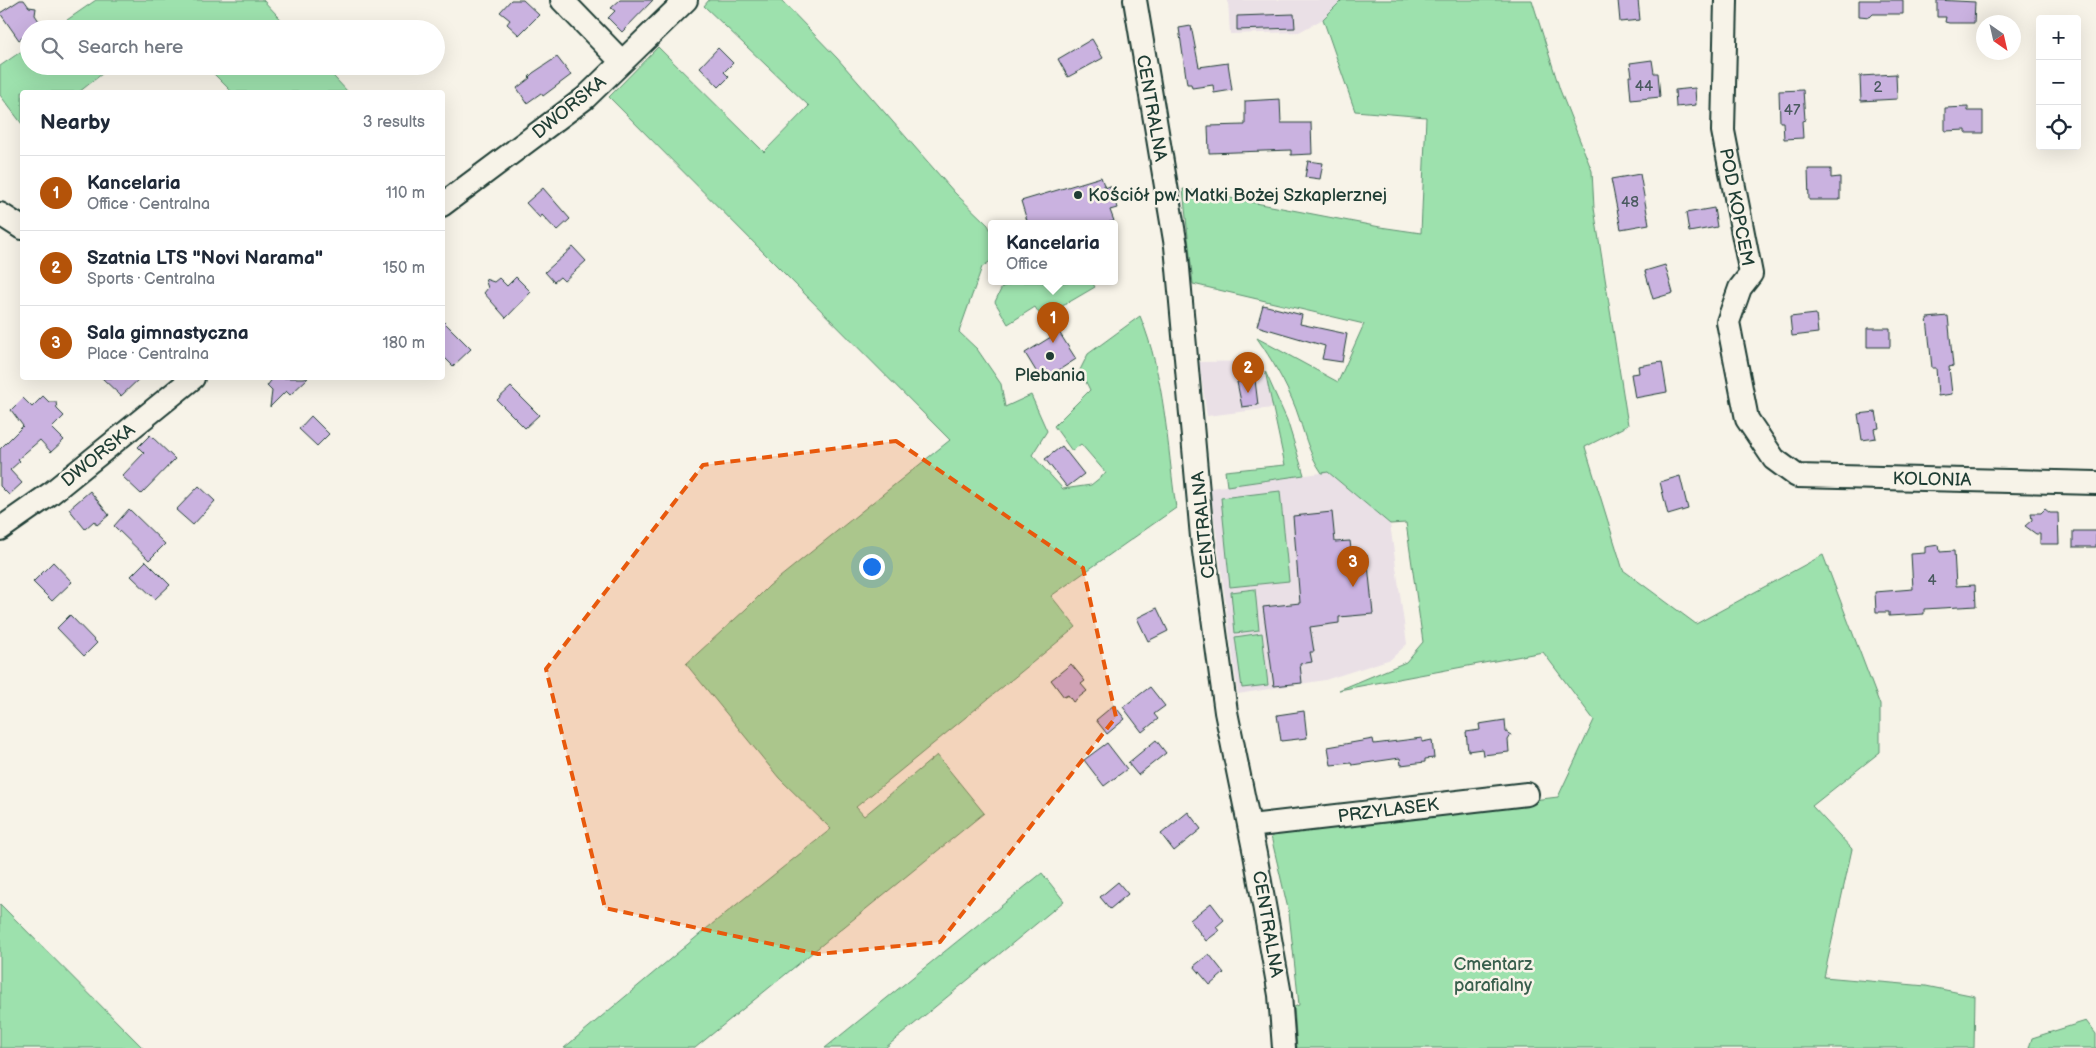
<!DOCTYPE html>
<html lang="en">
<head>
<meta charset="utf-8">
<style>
  :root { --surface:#fff; --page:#f2f2f3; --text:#1f2937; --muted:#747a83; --line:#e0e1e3; --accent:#b45309 }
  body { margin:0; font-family:"Balsamiq Sans",sans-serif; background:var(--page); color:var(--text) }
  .controls { position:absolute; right:15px; top:15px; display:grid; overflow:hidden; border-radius:5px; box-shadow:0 5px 20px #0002 }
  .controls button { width:45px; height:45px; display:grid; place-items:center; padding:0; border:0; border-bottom:1px solid var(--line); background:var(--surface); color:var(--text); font:25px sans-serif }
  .compass { position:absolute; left:1976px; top:15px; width:45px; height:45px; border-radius:50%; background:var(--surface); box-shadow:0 5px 20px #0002; rotate:146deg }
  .you { position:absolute; left:871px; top:566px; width:18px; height:18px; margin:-12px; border:4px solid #fff; border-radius:50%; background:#1a73e8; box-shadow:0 0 0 8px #1a73e833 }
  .badge { display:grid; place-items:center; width:32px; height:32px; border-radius:50%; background:var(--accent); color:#fff; font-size:16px; font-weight:700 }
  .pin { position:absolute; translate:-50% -41px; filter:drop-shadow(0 1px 2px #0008) }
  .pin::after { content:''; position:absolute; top:26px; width:18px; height:15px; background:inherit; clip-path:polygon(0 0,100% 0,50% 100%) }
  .popup { position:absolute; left:988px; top:220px; width:130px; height:65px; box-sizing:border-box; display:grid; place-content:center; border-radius:5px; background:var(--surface); filter:drop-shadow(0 1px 4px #0005); font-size:16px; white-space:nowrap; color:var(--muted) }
  .popup b { font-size:19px; color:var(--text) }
  .popup::after { content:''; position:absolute; left:50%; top:100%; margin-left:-10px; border:10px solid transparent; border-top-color:var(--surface) }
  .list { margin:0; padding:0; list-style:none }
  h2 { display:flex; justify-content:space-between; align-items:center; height:65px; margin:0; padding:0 20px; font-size:21px }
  h2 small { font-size:16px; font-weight:400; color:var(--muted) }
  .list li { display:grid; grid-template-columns:32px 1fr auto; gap:15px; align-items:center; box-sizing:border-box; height:75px; padding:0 20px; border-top:1px solid var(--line) }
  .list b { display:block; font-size:19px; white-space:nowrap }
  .list p { margin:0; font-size:16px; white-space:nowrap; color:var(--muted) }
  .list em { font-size:16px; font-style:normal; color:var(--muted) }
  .icon { flex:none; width:28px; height:28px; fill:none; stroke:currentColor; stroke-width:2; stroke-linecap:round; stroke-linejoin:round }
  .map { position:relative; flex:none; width:2096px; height:1048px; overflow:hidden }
  .search { position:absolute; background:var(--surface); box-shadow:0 5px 20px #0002; left:20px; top:20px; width:425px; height:55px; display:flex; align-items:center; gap:12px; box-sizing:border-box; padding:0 18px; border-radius:28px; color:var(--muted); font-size:19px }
  .panel { position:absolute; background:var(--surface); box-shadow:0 5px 20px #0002; left:20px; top:90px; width:425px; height:290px; border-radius:5px }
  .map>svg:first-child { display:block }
</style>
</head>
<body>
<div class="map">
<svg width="2096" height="1048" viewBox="0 0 2096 1048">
  <rect width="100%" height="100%" fill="#f7f3e8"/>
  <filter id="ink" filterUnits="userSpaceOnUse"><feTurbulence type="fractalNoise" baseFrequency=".02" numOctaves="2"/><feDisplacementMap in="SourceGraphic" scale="10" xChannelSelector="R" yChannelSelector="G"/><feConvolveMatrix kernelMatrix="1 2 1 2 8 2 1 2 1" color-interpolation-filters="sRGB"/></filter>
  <g filter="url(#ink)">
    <path fill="#eae0e6" d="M 1228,0 L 1342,0 L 1323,19 L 1299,32 L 1230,34 Z
      M 1260,361 L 1265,371 L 1272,408 L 1207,416 L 1199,362 Z
      M 1328,472 L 1390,524 L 1407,644 L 1391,659 L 1325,680 L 1238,694 L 1210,488 Z"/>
    <path fill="#9de1ad" stroke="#5e8f70" d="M 96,0 L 263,0 L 290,29 L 169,29 L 165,25 L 160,29 L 54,29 Z
      M 709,0 L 781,0 L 837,58 L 955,193 L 988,225 L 992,233 L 992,260 L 982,267 L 959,332 L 977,349 L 1001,384 L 1005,407 L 1031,395 L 1047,431 L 1032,455 L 1063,489 L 1091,485 L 1106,473 L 1081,444 L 1072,451 L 1054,426 L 1090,390 L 1080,370 L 1088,354 L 1140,316 C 1165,376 1167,445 1176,508 L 1051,596 L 1076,627 L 856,807 L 864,816 L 937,755 L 984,813 L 695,1048 L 564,1048 L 706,929 L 831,829 L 779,778 L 686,664 L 746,609 L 769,586 L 950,440 L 609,97 L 658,47 L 764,152 L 809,106 L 704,6 Z
      M 1342,0 L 1532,0 L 1560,90 L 1592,171 L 1594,208 L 1628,425 L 1585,447 L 1623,570 L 1696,624 L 1823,555 L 1880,705 L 1880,752 L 1812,806 L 1852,849 L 1824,977 L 1926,986 L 1975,996 L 1974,1048 L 1297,1048 L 1294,1007 L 1299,1005 L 1289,913 L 1270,832 L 1558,797 L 1594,720 L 1543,652 L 1339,690 L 1406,662 L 1423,642 L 1406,523 L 1390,524 L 1328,472 L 1322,473 C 1308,453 1304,431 1296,409 C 1286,383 1272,360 1257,338 L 1338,382 L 1364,324 L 1193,284 L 1183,189 L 1380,227 L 1421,233 L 1426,117 L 1355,111 L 1323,19 Z
      M 29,46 L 29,66 L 112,66 L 79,92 L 22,92 L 22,124 L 0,95 L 0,66 Z
      M 206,66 L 324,66 L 348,92 L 232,92 Z
      M 1018,282 L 1092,282 L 1095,287 L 1042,318 L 1035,307 L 1008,324 L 995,302 L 1002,287 Z
      M 1265,371 L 1287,420 L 1304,475 L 1227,486 L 1225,471 L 1285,465 Z
      M 1280,491 L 1289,581 L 1230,587 L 1221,498 Z
      M 1255,589 L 1259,630 L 1235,633 L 1231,592 Z
      M 1262,633 L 1268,685 L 1242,688 L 1235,637 Z
      M 1042,873 L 1064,901 L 885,1048 L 825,1048 Z
      M 0,904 L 143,1048 L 0,1048 Z
      M 2086,1021 L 2096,1034 L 2096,1048 L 2029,1048 L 2032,1038 Z"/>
    <path fill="#cab2e0" stroke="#1f3d34" d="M 20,0 L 24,0 L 29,7 L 36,8 L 35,15 L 41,24 L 35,29 L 29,29 L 29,33 L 19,40 L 0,13 Z
      M 511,0 L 523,0 L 539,15 L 519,35 L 507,24 L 510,20 L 500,12 Z
      M 620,0 L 653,0 L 622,32 L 608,18 L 615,11 L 611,8 Z
      M 1618,0 L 1638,0 L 1640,20 L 1620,22 Z
      M 1859,0 L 1903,0 L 1903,14 L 1873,14 L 1870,17 L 1859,16 Z
      M 1937,0 L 1975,2 L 1974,23 L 1949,23 L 1945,22 L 1946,17 L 1937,17 Z
      M 1294,14 L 1295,28 L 1237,30 L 1237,16 Z
      M 1191,26 L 1199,67 L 1228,63 L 1232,90 L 1214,93 L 1213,85 L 1192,88 L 1191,84 L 1187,84 L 1179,28 Z
      M 1092,39 L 1103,58 L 1068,77 L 1058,59 Z
      M 718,48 L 733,63 L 724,72 L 729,77 L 719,87 L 700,67 Z
      M 557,57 L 571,75 L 543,96 L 541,93 L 527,103 L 517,88 L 530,78 L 529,77 L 533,73 Z
      M 1652,60 L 1654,73 L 1658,73 L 1660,97 L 1631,100 L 1629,76 L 1632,76 L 1630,63 Z
      M 1896,74 L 1897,99 L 1861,101 L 1860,76 Z
      M 1695,88 L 1696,105 L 1676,107 L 1675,90 Z
      M 1803,90 L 1805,120 L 1802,121 L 1803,138 L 1784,139 L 1783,122 L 1780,122 L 1779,91 Z
      M 1280,99 L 1281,123 L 1311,123 L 1312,154 L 1291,155 L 1291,150 L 1209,153 L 1208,126 L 1245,125 L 1245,101 Z
      M 1968,107 L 1968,111 L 1983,111 L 1983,133 L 1966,133 L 1966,130 L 1945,131 L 1945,108 Z
      M 1308,161 L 1323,163 L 1320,179 L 1305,177 Z
      M 1808,169 L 1831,169 L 1831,178 L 1840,177 L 1840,200 L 1809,200 Z
      M 1640,174 L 1649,224 L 1621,229 L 1611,179 Z
      M 1101,177 L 1105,188 L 1110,186 L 1117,208 L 1110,210 L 1114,221 L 1103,224 L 1028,224 L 1021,201 Z
      M 543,188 L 570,219 L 557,231 L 542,215 L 540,218 L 526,203 Z
      M 1714,208 L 1717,227 L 1689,232 L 1686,213 Z
      M 573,247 L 586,261 L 564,281 L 560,277 L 554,282 L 545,272 Z
      M 1665,265 L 1673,293 L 1653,299 L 1645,271 Z
      M 516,277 L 531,292 L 506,318 L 484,293 L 488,288 L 485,279 L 494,282 L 499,278 L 507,286 Z
      M 1263,305 L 1302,315 L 1300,324 L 1347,334 L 1342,362 L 1322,359 L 1325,346 L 1257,326 Z
      M 1816,314 L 1818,333 L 1792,336 L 1790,317 Z
      M 1948,316 L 1953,366 L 1949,367 L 1952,394 L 1938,396 L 1936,368 L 1932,368 L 1927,318 Z
      M 442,320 L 471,349 L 453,366 L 442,355 Z
      M 1867,328 L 1890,328 L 1890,347 L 1867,347 Z
      M 1059,332 L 1076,359 L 1042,381 L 1025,353 Z
      M 1662,362 L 1667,392 L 1635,398 L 1631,374 L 1639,373 L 1638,366 Z
      M 102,378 L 140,378 L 121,396 Z
      M 273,378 L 308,378 L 290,395 L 286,391 L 270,407 L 272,391 L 267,386 Z
      M 1255,380 L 1258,405 L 1242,407 L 1237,382 Z
      M 511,387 L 539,415 L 525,428 L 497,400 Z
      M 43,396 L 49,402 L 56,402 L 57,409 L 64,416 L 52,428 L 64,440 L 51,452 L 40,440 L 18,459 L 20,461 L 10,470 L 22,483 L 9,495 L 0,486 L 0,449 L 23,426 L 11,410 L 23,398 L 32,407 Z
      M 1876,412 L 1879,428 L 1874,429 L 1876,438 L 1862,440 L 1858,414 Z
      M 311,416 L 329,434 L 317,446 L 299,429 Z
      M 150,435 L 175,459 L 141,494 L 122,476 L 144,453 L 138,447 Z
      M 1062,446 L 1084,474 L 1067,487 L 1045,459 Z
      M 1680,476 L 1688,509 L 1668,515 L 1660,482 Z
      M 199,486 L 215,501 L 193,525 L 176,510 Z
      M 90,491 L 109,515 L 97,525 L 94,521 L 85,529 L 69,509 Z
      M 129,509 L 165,544 L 149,560 L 114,526 Z
      M 2045,509 L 2050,513 L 2058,513 L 2059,544 L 2040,544 L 2040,534 L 2036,534 L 2025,526 L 2032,520 L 2031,513 L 2041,513 Z
      M 1332,512 L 1335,542 L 1350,541 L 1352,557 L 1367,555 L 1373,614 L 1339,617 L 1339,623 L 1310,627 L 1314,652 L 1310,652 L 1312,662 L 1300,664 L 1302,683 L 1274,686 L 1263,607 L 1300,603 L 1293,516 Z
      M 2073,531 L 2096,531 L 2096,547 L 2073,547 Z
      M 1939,545 L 1940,552 L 1954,551 L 1956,586 L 1975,585 L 1976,606 L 1924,609 L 1924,614 L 1889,616 L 1889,612 L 1876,612 L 1875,592 L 1913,589 L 1911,554 L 1925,553 L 1925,547 Z
      M 146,561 L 170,585 L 155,599 L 131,576 Z
      M 53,562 L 72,582 L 52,601 L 33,582 Z
      M 1157,608 L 1168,631 L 1148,641 L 1137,618 Z
      M 70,615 L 97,643 L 84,656 L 57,628 Z
      M 1071,664 L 1085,681 L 1081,684 L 1087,691 L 1073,702 L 1068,695 L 1064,697 L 1051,680 Z
      M 1150,687 L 1165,706 L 1154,714 L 1158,719 L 1142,732 L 1123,707 Z
      M 1114,705 L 1125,719 L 1107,734 L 1096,720 Z
      M 1304,711 L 1307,738 L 1281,741 L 1277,715 Z
      M 1505,720 L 1506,732 L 1511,735 L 1508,740 L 1509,752 L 1483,755 L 1482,749 L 1468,751 L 1466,732 L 1480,730 L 1479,724 Z
      M 1422,738 L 1422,742 L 1432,740 L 1434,758 L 1425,759 L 1425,762 L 1401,765 L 1400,758 L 1352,765 L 1351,763 L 1331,765 L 1328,747 L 1373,739 L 1374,744 Z
      M 1156,740 L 1166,753 L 1138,775 L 1128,763 Z
      M 1107,743 L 1127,769 L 1104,786 L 1084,760 Z
      M 1188,812 L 1201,829 L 1174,851 L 1161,834 Z
      M 1118,882 L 1128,894 L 1110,909 L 1100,897 Z
      M 1211,903 L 1224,920 L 1216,927 L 1219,931 L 1206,941 L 1190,920 Z
      M 1209,954 L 1224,973 L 1210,985 L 1194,966 Z"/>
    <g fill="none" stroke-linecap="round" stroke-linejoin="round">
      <g stroke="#1f3d34" stroke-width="26">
        <path id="minor" d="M 562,0 L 622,62
          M 1135,0 L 1176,246 L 1202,537 L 1226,712 L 1255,854 L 1280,995 L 1284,1048
          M 1726,0 L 1723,131 L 1751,274 L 1740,288 L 1728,322 L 1747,419 L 1774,459 L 1797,476 L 2096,483
          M 442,205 L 585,98 L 686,0
          M 0,214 L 22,228
          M 0,529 L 50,494 L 193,378
          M 1250,826 L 1527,794"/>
      </g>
      <use href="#minor" stroke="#f7f3e8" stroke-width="22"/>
    </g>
  </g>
  <path fill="#e8590c" fill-opacity="0.2" stroke="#e8590c" stroke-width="4" stroke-dasharray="10 6" stroke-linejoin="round" d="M 896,441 L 1083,568 L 1116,717 L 940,942 L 818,954 L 605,908 L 546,669 L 703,465 Z"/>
  <g fill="#1f3d34" stroke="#f7f3e8" stroke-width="2">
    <circle cx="1078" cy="195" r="5"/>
    <circle cx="1050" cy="356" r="5"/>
  </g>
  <g text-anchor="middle" stroke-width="5" stroke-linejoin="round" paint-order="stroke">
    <g font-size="15" fill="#4a5a5f">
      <text x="1644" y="91">44</text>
      <text x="1878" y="92">2</text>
      <text x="1792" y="115">47</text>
      <text x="1630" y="207">48</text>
      <text x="1932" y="585">4</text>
    </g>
    <g font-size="18" fill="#1f3d34" stroke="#f7f3e8">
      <text transform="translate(569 107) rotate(-39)" y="6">DWORSKA</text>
      <text transform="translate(1152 108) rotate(80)" y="6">CENTRALNA</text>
      <text transform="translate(1737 207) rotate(79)" y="6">POD KOPCEM</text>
      <text transform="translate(98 455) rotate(-39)" y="6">DWORSKA</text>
      <text transform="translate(1932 479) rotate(1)" y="6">KOLONIA</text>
      <text transform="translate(1203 525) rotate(-96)" y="6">CENTRALNA</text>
      <text transform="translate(1388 810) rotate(-7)" y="6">PRZYLASEK</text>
      <text transform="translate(1268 924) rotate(80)" y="6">CENTRALNA</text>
    </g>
    <g font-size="18" fill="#1f3d34" stroke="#f7f3e8" text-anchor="start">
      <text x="1088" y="201">Kościół pw. Matki Bożej Szkaplerznej</text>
      <text x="1050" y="381" text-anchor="middle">Plebania</text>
    </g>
    <g font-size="18" fill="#385e4c" stroke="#f7f3e8">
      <text x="1493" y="970">Cmentarz<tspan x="1493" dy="21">parafialny</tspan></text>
    </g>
  </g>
</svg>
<div class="controls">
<button>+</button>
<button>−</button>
<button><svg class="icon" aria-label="locate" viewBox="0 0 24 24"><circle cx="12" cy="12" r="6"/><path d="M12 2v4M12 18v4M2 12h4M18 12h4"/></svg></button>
</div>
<svg class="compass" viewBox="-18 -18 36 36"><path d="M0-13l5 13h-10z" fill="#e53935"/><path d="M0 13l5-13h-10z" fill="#747a83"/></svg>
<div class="you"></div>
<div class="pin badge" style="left:1053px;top:343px">1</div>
<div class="popup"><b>Kancelaria</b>Office</div>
<div class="pin badge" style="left:1248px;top:393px">2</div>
<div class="pin badge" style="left:1353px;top:587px">3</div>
<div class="search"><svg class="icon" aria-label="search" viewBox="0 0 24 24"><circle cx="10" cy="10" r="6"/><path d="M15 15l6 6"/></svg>Search here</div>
<section class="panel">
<h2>Nearby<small>3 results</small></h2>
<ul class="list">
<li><span class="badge">1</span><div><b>Kancelaria</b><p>Office · Centralna</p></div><em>110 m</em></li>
<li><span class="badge">2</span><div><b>Szatnia LTS &quot;Novi Narama&quot;</b><p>Sports · Centralna</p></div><em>150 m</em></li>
<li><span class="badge">3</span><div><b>Sala gimnastyczna</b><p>Place · Centralna</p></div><em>180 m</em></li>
</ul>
</section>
</div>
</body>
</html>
